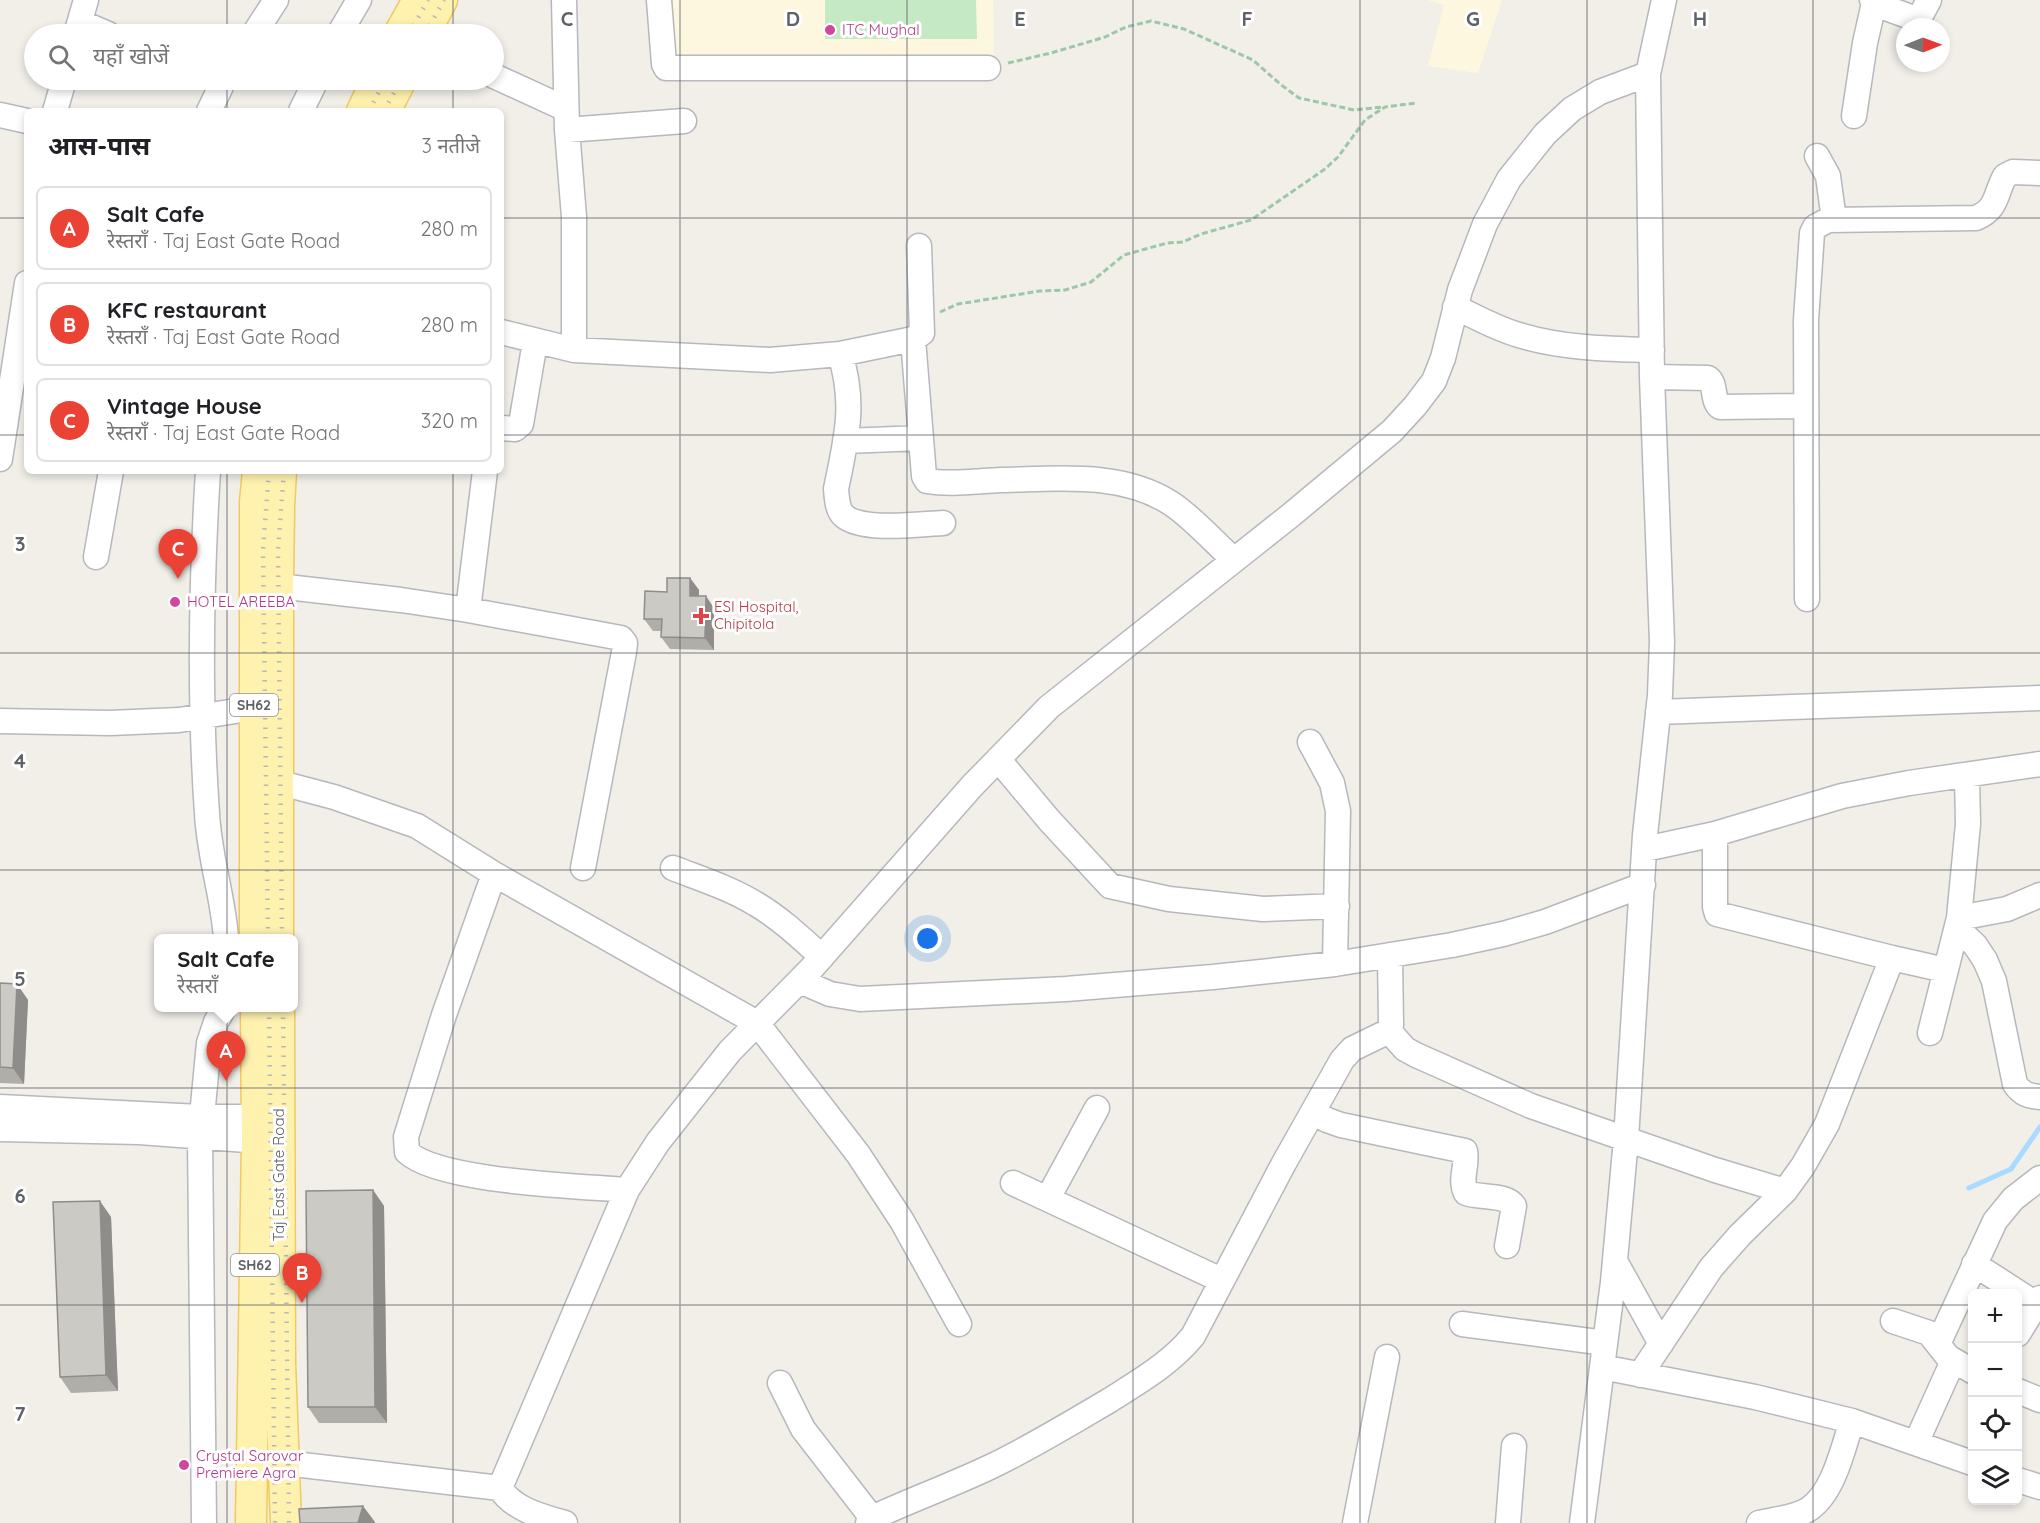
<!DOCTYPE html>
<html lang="hi">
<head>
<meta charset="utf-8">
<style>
  :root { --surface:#fff; --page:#f6f6f6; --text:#202124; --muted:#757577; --line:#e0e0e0; --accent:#ea4335 }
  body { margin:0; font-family:Quicksand,"Noto Sans Devanagari",sans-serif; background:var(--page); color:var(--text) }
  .controls { position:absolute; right:18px; bottom:18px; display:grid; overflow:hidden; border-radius:9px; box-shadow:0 3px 9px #0003 }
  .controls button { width:54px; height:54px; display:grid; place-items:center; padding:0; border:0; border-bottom:2px solid var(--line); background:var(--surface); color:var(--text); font:30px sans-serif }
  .compass { position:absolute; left:1896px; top:18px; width:54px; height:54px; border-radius:50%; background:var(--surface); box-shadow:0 3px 9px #0003; rotate:89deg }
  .you { position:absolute; left:928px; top:939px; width:21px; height:21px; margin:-15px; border:4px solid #fff; border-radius:50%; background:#1a73e8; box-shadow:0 0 0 9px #1a73e833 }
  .badge { display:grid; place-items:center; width:39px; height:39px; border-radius:50%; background:var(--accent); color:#fff; font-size:20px; font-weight:700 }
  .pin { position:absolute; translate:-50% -50px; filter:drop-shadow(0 2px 3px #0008) }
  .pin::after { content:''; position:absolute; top:32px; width:21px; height:18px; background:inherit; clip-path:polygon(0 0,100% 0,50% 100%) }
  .popup { position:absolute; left:154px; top:934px; width:144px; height:78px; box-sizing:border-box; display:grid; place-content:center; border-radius:9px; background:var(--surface); filter:drop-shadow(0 2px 4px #0005); font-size:20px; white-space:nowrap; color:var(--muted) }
  .popup b { font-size:22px; color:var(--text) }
  .popup::after { content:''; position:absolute; left:50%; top:100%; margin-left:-12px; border:12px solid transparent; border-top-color:var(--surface) }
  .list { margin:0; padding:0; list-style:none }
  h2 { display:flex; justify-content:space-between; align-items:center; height:78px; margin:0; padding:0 24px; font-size:26px }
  h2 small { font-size:20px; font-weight:400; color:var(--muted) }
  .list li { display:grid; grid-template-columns:39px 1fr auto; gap:18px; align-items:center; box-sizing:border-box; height:84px; margin:0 12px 12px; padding:0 12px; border:2px solid var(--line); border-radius:9px }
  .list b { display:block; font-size:22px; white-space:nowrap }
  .list p { margin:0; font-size:20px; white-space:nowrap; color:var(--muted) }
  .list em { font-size:20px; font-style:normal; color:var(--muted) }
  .icon { flex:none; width:33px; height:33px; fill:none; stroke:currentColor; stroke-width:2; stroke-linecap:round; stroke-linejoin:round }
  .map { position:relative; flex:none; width:2040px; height:1523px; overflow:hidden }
  .search { position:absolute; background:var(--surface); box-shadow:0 3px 9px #0003; left:24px; top:24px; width:480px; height:66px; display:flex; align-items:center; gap:15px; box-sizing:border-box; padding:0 21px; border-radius:33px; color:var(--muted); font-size:22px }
  .panel { position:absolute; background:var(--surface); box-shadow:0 3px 9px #0003; left:24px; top:108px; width:480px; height:366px; border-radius:9px }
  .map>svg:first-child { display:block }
</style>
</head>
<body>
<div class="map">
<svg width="2040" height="1523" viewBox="0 0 2040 1523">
  <rect width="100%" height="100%" fill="#f1efe8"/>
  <path fill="#fef7e0" d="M 664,0 L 993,0 L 994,60 L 671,61 Z
    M 1428,0 L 1502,0 L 1478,73 L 1428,66 L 1444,5 Z"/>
  <path fill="#c5e8c5" d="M 825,0 L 976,0 L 977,39 L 825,39 Z"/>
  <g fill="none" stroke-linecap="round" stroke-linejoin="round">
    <path stroke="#aadaff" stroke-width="5" d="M 1969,1188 L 2011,1169 L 2040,1127"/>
    <g stroke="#b5b8bc" stroke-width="27">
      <path id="minor" d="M 564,0 L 567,130 L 574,217 L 574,350
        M 659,0 L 664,64 L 666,68 L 988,68
        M 1872,0 L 1886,8 L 1916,19 L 1922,13 L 1929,0
        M 80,22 L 108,34
        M 76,34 L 86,0
        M 254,34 L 276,0
        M 339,34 L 359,0
        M 494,76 L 566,109
        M 55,111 L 64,80
        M 209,111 L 224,80
        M 301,111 L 316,80
        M 0,115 L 27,121
        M 1854,116 L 1865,43 L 1874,3
        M 567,130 L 684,121
        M 1817,156 L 1828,176 L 1834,220
        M 1455,307 C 1476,317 1497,329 1519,335 C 1561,348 1608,349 1652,350
        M 501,332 L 574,350 L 770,360 L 840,354 L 913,339 L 922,333 L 919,246
        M 913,339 L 924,476 L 927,481 C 951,485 977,481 1001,480 C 1058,479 1122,471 1172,504 C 1194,519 1213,541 1233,559
        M 840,354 C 856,404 846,440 836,489 C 837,498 837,510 844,516 C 863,532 919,524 943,523
        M 1652,377 L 1708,378 C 1717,385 1711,399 1720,407 L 1805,406
        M 501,428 L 515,429 L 521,424 L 535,342
        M 845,441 L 921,438
        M 0,459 L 27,283
        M 208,471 C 201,584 199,699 207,813 C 209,856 223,896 226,938
        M 96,557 L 111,471
        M 278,586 L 401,600 L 468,610 L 621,638 L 625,643 L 624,652 L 583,868
        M 1807,599 L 1806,320 L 1812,233 L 1815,227 L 1828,220 L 1976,218 C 1998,209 1995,194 2005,176 L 2013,172 L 2040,173
        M 468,610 L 485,471
        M 1658,712 L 2040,698
        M 0,721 L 110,723 L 179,720 L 254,708
        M 1310,742 L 1332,783 L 1338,811 L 1335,964
        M 998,759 L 1049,820 L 1110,886 L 1169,899 L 1263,909 L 1337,906
        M 277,782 L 334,797 L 417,826 L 494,874 L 757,1023 L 858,1154 L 902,1221 L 959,1324
        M 1715,834 L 1715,907 L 1717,914 L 1892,958 L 1945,970
        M 1645,849 L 1715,834 L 1842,796 L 1909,783 L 2040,764
        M 673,868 C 701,879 730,888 756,904 C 780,918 801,938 822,957
        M 494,874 L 444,1015 L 406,1137 L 407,1152 C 439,1182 580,1186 627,1190
        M 1959,918 L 2007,909 L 2040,895
        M 1957,928 L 1975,945 L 1985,960 L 1994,981 L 2015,1084 C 2022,1094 2028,1096 2040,1097
        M 800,981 L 830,994 L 860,999 L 1066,989 L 1213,977 L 1335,964 L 1452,945 L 1503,934 L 1545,922 L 1643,885
        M 1389,1031 L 1405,1049 L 1416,1055 L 1531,1106 L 1715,1170 L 1785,1191 L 1803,1166 L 1827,1124 L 1892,958
        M 1930,1033 L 1959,918 L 1968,824 L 1967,776
        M 0,1107 L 200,1117 L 273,1117
        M 1313,1112 L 1327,1120 L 1341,1125 L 1465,1151 C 1468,1165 1459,1180 1466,1193 C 1479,1198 1506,1194 1514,1206 L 1507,1246
        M 0,1129 L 139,1132 L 274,1142
        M 1013,1183 L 1221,1280
        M 1048,1198 L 1097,1108
        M 1615,1261 L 1661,1344
        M 1974,1264 L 2036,1304
        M 1893,1321 L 1929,1333 L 1948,1357 L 1972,1371
        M 1462,1324 L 1605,1343
        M 2018,1334 L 2040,1298
        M 1938,1344 L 1995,1221 L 2013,1199 L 2040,1178
        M 1602,1367 L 1755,1397 L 1852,1421 L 1972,1463
        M 1640,1375 L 1711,1268 L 1740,1235 L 1785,1191
        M 780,1383 L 803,1429 L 872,1518
        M 2018,1391 L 2040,1400
        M 1916,1443 L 1953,1361
        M 285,1463 L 500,1488 C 512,1509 543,1517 565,1523
        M 2018,1480 L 2040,1487
        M 500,1488 L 627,1190 L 658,1142 L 730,1051 L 811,969 L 972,786 L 1049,707 L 1291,515 L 1392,431 L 1415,406 L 1434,381 L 1443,358 L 1460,290 L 1485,224 L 1509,179 L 1545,134 L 1572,109 L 1600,92 L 1648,74
        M 204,1523 L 200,1137 L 209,1043 L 216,1022 L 224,1008
        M 868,1523 L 872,1518 C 911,1500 952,1485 990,1467 C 1032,1447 1071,1423 1110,1400 C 1140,1381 1171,1363 1193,1336 L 1284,1163 L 1342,1060 L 1352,1049 L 1389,1031 L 1391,1025 L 1390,955
        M 1355,1523 L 1387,1357
        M 1508,1523 L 1514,1446
        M 1582,1523 L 1613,1282 L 1626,1139 L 1645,835 L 1660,695 L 1662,642 L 1652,377 L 1648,74 L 1664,0
        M 1759,1523 C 1775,1519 1795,1518 1809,1509 C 1834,1492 1843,1448 1852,1421"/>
    </g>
    <g stroke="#f2c960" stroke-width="33">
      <path id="major" d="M 399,34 L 418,0
        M 424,34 L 442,0
        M 362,111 L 377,80
        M 385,111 L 401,80
        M 255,938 L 255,502 L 258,471
        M 278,938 L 278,586 L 279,506 L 281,471
        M 279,1008 L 280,1364 L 286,1523
        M 251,1523 L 257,1141 L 256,1008"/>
    </g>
    <path stroke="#9cc7a9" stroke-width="3" stroke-dasharray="6 3" stroke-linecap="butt" d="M 1008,63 L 1051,53 L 1105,37 L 1126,27 L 1151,21 L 1184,29 L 1253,60 L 1280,84 L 1299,98 L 1354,110 L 1383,107
      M 940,312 L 958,304 L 1040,291 L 1065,290 L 1091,282 L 1124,255 L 1167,243 L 1183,242 L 1201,234 L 1251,220 L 1325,169 L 1338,157 L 1365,120 L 1385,107 L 1416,103"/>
    <use href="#minor" stroke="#fff" stroke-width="24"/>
    <use href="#major" stroke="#fff2af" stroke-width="30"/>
    <path stroke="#b6b7b8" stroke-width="4.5" stroke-dasharray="1.5 8" stroke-linecap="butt" d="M 409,34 L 428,0
      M 425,34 L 444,0
      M 369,111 L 385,80
      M 384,111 L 401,80
      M 268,938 L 263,550 L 269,471
      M 282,938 L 278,550 L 284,471
      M 269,1008 L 275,1523
      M 283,1008 L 289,1523"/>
  </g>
  <path fill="#afaea9" d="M 690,578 L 699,590 L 699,596 L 714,608 L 714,650 L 670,649 L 661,637 L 661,631 L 653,631 L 644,619 L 667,592 Z
    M 0,983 L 17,984 L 28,1000 L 24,1084 L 0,1083 Z
    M 373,1190 L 384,1206 L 387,1423 L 319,1423 L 308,1407 Z
    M 111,1217 L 118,1391 L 71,1393 L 60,1377 Z"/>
  <path fill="#8f8d8a" d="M 690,578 L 699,590 L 699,608 L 690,596 Z
    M 706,596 L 714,608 L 714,650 L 705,638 Z
    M 17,984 L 28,1000 L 24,1084 L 13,1068 Z
    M 373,1190 L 384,1206 L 387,1423 L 375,1407 Z
    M 100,1201 L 111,1217 L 118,1391 L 106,1375 Z
    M 363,1506 L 375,1522 L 375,1523 L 358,1523 Z"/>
  <path fill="#cccac5" stroke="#8f8d8a" stroke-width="1.5" d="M 667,578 L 690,578 L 690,596 L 706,596 L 705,638 L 661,637 L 662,619 L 644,619 L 645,591 L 667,592 Z
    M 0,983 L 17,984 L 13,1068 L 0,1067 Z
    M 373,1190 L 375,1407 L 308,1407 L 306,1191 Z
    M 100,1201 L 106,1375 L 60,1377 L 53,1202 Z
    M 363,1506 L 358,1523 L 300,1523 L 299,1509 Z"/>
  <path fill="none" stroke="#5f6368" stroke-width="1.5" stroke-opacity="0.55" d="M 227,0 L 227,34M 453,0 L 453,34M 680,0 L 680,1523M 907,0 L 907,1523M 1133,0 L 1133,1523M 1360,0 L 1360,1523M 1587,0 L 1587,1523M 1813,0 L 1813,1523M 227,80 L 227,111M 453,80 L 453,111M 0,218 L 27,218M 501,218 L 2040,218M 0,435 L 27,435M 501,435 L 2040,435M 227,471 L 227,1523M 453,471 L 453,1523M 0,653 L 2040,653M 0,870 L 2040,870M 0,1088 L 2040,1088M 0,1305 L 1972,1305M 2018,1305 L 2040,1305"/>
  <g fill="#d1479c" stroke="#fff" stroke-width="2">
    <circle cx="830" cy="30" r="6"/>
    <circle cx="175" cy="602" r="6"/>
    <circle cx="184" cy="1465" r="6"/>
  </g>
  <path fill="#e0444e" stroke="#fff" stroke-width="2" d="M698 607h6v6h6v6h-6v6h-6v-6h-6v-6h6z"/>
  <g text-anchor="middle" stroke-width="6" stroke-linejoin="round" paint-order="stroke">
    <g fill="#fff" stroke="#8f9295" stroke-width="1.5">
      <rect x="230" y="694" width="48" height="22" rx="4.5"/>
      <rect x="231" y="1254" width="48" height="22" rx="4.5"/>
    </g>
    <g font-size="14" font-weight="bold" fill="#5f6368">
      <text x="254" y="710">SH62</text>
      <text x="255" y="1270">SH62</text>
    </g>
    <g font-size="15" fill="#b23c85" stroke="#fff" text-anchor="start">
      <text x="842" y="35">ITC Mughal</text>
      <text x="187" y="607">HOTEL AREEBA</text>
      <text x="196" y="1461">Crystal Sarovar<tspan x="196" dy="17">Premiere Agra</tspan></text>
    </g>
    <g font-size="15" fill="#be3a42" stroke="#fff" text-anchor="start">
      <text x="714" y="612">ESI Hospital,<tspan x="714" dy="17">Chipitola</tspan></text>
    </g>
    <g font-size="15" fill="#5f6368" stroke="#fff">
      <text transform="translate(279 1175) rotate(-90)" y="5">Taj East Gate Road</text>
    </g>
  </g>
  <g font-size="20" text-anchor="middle" font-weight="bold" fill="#5f6368" stroke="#fff" stroke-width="6" stroke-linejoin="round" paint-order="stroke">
    <text x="567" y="26">C</text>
    <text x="793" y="26">D</text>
    <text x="1020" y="26">E</text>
    <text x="1247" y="26">F</text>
    <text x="1473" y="26">G</text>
    <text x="1700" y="26">H</text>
    <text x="20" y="551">3</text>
    <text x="20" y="768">4</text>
    <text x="20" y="986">5</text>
    <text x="20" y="1203">6</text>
    <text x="20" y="1421">7</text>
  </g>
</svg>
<div class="controls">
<button>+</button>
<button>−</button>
<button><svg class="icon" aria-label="locate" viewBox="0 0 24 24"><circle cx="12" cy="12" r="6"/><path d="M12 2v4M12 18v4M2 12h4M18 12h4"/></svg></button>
<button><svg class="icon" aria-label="layers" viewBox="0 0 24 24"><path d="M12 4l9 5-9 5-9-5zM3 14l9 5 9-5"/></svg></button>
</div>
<svg class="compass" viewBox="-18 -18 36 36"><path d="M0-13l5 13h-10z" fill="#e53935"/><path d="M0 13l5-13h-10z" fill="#757577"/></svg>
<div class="you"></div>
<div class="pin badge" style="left:226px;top:1081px">A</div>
<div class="popup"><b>Salt Cafe</b>रेस्तराँ</div>
<div class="pin badge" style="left:302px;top:1303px">B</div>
<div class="pin badge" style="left:178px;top:579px">C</div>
<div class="search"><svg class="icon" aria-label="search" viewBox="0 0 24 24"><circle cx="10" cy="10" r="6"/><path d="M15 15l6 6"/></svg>यहाँ खोजें</div>
<section class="panel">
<h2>आस-पास<small>3 नतीजे</small></h2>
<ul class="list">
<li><span class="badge">A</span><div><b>Salt Cafe</b><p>रेस्तराँ · Taj East Gate Road</p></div><em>280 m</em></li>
<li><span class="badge">B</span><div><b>KFC restaurant</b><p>रेस्तराँ · Taj East Gate Road</p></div><em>280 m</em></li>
<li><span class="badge">C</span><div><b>Vintage House</b><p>रेस्तराँ · Taj East Gate Road</p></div><em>320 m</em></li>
</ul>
</section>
</div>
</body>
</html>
